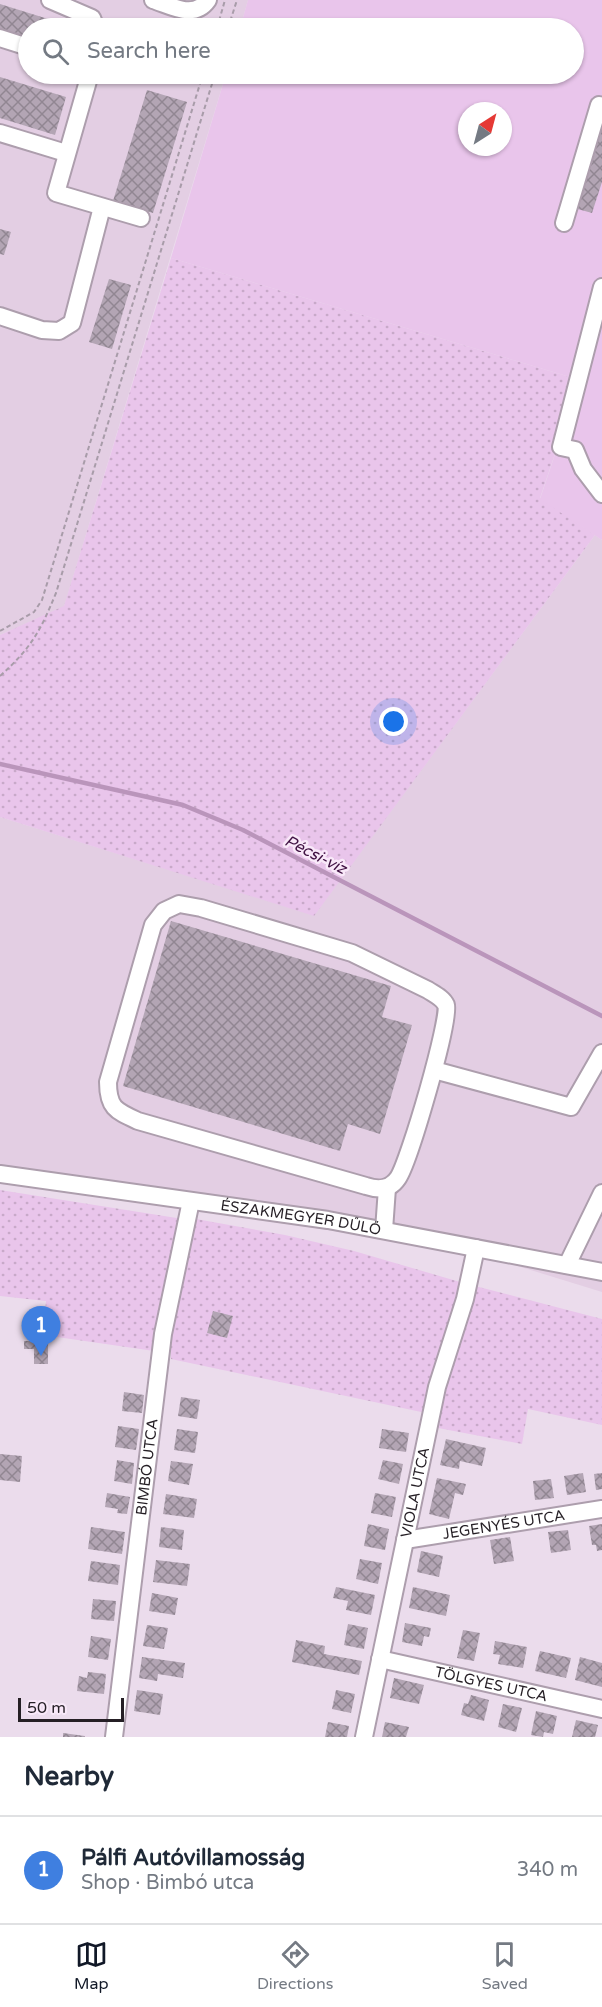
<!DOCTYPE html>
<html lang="en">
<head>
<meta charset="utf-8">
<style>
  :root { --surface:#fff; --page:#f2f2f3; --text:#1f2937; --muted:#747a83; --line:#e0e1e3; --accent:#111827 }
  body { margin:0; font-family:"Varela Round",sans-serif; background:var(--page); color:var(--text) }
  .compass { position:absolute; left:458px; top:102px; width:54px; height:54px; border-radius:50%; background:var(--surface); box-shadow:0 2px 4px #0004; rotate:36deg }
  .scale { position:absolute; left:18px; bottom:15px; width:106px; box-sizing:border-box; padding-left:6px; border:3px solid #251f25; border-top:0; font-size:16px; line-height:21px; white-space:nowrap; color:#251f25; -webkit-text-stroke:4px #f9e9f9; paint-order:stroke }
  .you { position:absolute; left:394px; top:722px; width:21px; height:21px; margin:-15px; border:4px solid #fff; border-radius:50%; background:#1a73e8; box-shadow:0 0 0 9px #1a73e833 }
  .badge { display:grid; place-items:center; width:39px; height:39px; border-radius:50%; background:var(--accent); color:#fff; font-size:20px; font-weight:700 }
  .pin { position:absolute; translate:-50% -50px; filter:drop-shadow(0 2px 3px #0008) }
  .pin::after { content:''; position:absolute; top:32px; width:21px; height:18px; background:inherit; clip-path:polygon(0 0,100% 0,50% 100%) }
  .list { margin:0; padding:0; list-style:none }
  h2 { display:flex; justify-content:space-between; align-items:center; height:78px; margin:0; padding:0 24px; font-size:26px }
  h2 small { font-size:20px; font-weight:400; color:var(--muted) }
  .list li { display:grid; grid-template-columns:39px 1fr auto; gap:18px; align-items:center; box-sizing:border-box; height:108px; padding:0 24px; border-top:2px solid var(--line) }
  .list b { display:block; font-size:22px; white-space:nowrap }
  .list p { margin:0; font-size:20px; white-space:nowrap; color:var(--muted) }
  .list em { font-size:20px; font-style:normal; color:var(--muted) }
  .icon { flex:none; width:33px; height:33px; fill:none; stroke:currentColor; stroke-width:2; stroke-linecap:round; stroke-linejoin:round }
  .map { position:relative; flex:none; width:602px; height:1737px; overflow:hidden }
  .search { position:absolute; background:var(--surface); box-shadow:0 2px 4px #0004; left:18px; right:18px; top:18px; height:66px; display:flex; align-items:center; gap:15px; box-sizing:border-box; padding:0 21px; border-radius:33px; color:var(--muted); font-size:22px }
  .sheet { height:186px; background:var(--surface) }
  nav { display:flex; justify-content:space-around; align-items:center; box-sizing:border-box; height:84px; border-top:2px solid var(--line); background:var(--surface); font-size:16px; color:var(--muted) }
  nav a { display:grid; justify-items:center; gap:3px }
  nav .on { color:var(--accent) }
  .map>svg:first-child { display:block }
</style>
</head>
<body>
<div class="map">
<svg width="602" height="1737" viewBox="0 0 602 1737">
  <defs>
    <pattern id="grass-dots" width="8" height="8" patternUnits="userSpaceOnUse" patternTransform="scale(1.5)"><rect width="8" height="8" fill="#e9c5eb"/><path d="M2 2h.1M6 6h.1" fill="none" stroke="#c8a9c9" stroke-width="1.8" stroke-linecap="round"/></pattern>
    <pattern id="building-cross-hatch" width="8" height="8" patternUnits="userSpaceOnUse" patternTransform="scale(1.5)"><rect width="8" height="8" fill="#b3a5b4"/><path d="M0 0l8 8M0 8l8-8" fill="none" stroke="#918692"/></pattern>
  </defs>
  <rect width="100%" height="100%" fill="#ebdcec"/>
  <path fill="#e3cee3" d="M 0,0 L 248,0 L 240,28 L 28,28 L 28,74 L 226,74 L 64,607 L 0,635 Z
    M 595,535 L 602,540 L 602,1292 L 469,1251 L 0,1181 L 0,817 L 314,915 Z"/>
  <path fill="url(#grass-dots)" d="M 171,258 L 580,380 L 540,498 L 595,535 L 314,916 L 0,817 L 0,635 L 64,606 Z
    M 0,1190 L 183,1219 L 161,1352 L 43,1335 L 46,1301 L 0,1296 Z
    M 196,1219 L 285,1235 L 354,1251 L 460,1282 L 426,1413 L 171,1359 L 171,1331 Z
    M 475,1286 L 602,1319 L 602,1425 L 528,1409 L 522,1444 L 433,1427 Z"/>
  <path fill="#e9c5eb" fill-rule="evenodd" d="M 248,0 L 602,0 L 602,540 L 540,499 L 580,380 L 171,258 L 226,74 L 574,74 L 574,28 L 240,28 ZM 467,111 L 503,111 L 503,147 L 467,147 Z"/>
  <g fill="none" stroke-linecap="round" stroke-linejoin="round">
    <path stroke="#ba95bb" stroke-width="4.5" d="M 0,764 L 183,805 L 243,830 L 602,1016"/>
  </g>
  <path fill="url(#building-cross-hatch)" d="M 0,4 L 77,28 L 28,28 L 28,42 L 0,33 Z
    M 0,77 L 66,97 L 55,135 L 0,118 Z
    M 147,90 L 187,102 L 153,213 L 113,201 Z
    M 602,119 L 602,182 L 592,213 L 574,208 Z
    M 0,229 L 11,232 L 4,255 L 0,254 Z
    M 109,279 L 131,285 L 112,349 L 89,342 Z
    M 171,921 L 391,986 L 382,1017 L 412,1025 L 380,1134 L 348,1124 L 340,1151 L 123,1086 Z
    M 213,1311 L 233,1316 L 227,1338 L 207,1333 Z
    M 24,1341 L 48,1341 L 48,1364 L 34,1364 L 34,1349 L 24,1349 Z
    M 124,1392 L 144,1395 L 142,1413 L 122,1411 Z
    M 181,1397 L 200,1400 L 197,1419 L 178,1416 Z
    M 118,1426 L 139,1429 L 136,1450 L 115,1447 Z
    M 177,1429 L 198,1432 L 195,1453 L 174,1450 Z
    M 382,1429 L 409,1433 L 406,1452 L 379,1448 Z
    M 446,1439 L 486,1448 L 482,1466 L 460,1461 L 459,1469 L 440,1465 Z
    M 0,1454 L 22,1456 L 20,1482 L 0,1480 Z
    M 117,1460 L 134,1463 L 132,1484 L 114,1481 Z
    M 383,1460 L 403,1464 L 399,1484 L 378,1479 Z
    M 171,1461 L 193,1464 L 189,1485 L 168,1481 Z
    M 583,1473 L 586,1492 L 567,1495 L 564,1476 Z
    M 602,1473 L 602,1489 L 596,1490 L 594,1474 Z
    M 437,1478 L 466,1484 L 463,1495 L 455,1493 L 449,1519 L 429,1514 Z
    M 551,1479 L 554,1498 L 535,1500 L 533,1481 Z
    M 107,1493 L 130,1497 L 127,1514 L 117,1513 L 118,1509 L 105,1507 Z
    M 375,1493 L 396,1497 L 392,1517 L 371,1513 Z
    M 166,1494 L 197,1499 L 194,1518 L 163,1514 Z
    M 368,1524 L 389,1529 L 385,1550 L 364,1546 Z
    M 602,1524 L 602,1550 L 597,1551 L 596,1545 L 592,1545 L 589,1526 Z
    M 91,1527 L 125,1532 L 122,1554 L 88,1549 Z
    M 161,1527 L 184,1530 L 182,1550 L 159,1547 Z
    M 568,1530 L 571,1550 L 551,1553 L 548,1532 Z
    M 510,1537 L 514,1561 L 494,1564 L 490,1540 Z
    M 421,1551 L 443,1556 L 439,1577 L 417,1572 Z
    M 360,1559 L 382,1563 L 378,1584 L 356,1579 Z
    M 156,1560 L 190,1564 L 187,1586 L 153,1582 Z
    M 91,1561 L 120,1565 L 118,1585 L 88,1581 Z
    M 336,1587 L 375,1595 L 371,1615 L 346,1610 L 348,1601 L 333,1598 Z
    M 413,1587 L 450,1595 L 446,1616 L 409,1608 Z
    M 152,1593 L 178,1598 L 175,1615 L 149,1611 Z
    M 93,1599 L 116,1601 L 114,1621 L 91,1619 Z
    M 405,1623 L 431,1628 L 429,1637 L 424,1636 L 422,1646 L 402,1642 Z
    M 348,1624 L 368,1628 L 364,1649 L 344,1645 Z
    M 147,1625 L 168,1628 L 164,1649 L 143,1646 Z
    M 463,1630 L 480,1633 L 474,1661 L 457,1658 Z
    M 91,1636 L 111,1639 L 108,1660 L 88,1657 Z
    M 296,1640 L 325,1646 L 324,1654 L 362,1661 L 359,1675 L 292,1662 Z
    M 495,1641 L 527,1647 L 523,1668 L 498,1664 L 500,1655 L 493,1654 Z
    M 540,1651 L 571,1658 L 566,1678 L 535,1671 Z
    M 142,1657 L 185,1663 L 183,1678 L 158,1674 L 157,1681 L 139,1678 Z
    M 580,1657 L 602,1663 L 602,1687 L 575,1680 Z
    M 88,1672 L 106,1674 L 104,1694 L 77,1691 L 79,1676 L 87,1678 Z
    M 394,1678 L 424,1685 L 419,1704 L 390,1698 Z
    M 137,1690 L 163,1694 L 160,1715 L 134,1711 Z
    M 336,1690 L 355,1694 L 351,1713 L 332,1709 Z
    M 471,1695 L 489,1700 L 484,1721 L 461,1715 L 464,1703 L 468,1704 Z
    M 503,1704 L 522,1708 L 516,1732 L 498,1727 Z
    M 536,1711 L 557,1716 L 553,1734 L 544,1732 L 543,1737 L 531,1735 Z
    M 576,1720 L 598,1725 L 595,1737 L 572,1737 Z
    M 328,1722 L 349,1726 L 347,1737 L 325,1737 Z
    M 385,1722 L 409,1727 L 406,1737 L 382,1737 Z
    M 63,1733 L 85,1736 L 85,1737 L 63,1737 Z"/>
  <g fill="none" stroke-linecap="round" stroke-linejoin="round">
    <g stroke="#ad9ead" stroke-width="20">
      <g id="minor">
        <path d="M 50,0 L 92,18 L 96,28"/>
        <path d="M 153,0 C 172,6 194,20 208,0"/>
        <path d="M 0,38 L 28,47"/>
        <path d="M 90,74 L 56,193 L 141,218"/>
        <path d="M 0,133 L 66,153"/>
        <path d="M 564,223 L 599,105"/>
        <path d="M 602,287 L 561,447 L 575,450 L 583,469 L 602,494"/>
        <path d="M 0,316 L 42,330 L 59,331 L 72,323 L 102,207"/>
        <path d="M 179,904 L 201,908 L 352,953 L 428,990 C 434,994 443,998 446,1005 C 451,1018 409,1162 398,1178 C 390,1190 378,1190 366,1186 L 138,1121 C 116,1111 108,1108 108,1082 L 153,925 L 164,911 Z"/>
        <path d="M 434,1070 L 571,1107 L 602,1053"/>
        <path id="s1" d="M 0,1174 L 328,1220 L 602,1272"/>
        <path d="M 384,1230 L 387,1188"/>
        <path d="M 567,1265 L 602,1193"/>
        <path id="s2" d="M 405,1540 L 602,1509"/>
        <path id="s3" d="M 380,1659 L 602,1709"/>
        <path id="s4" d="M 114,1737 L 163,1334 L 191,1201"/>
        <path id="s5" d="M 364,1737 L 437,1387 L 465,1299 L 476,1248"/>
      </g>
    </g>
    <path stroke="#a89ca9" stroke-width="2" stroke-dasharray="4.5 3" stroke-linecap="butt" d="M 217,28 L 225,0
      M 228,28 L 237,0
      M 0,631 L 34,612 L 42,600 L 203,74
      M 0,676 C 31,648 40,632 56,593 L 215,74"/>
    <use href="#minor" stroke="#fff" stroke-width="16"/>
  </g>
  <g text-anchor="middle" stroke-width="5" stroke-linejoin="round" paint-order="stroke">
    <g font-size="15" fill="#251f25" stroke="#f9e9f9">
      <text dy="5" stroke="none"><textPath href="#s1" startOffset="304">ÉSZAKMEGYER DŰLŐ</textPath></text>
      <text dy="5" stroke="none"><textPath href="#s4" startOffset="272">BIMBÓ UTCA</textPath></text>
      <text dy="5" stroke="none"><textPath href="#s5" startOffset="250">VIOLA UTCA</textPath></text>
      <text dy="5" stroke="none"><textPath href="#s2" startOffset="100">JEGENYÉS UTCA</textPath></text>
      <text dy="5" stroke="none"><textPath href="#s3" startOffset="114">TÖLGYES UTCA</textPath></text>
    </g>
    <g font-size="16" font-style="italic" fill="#401243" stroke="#f9e9f9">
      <text transform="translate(316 854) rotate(27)" y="6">Pécsi-víz</text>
    </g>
  </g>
</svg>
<svg class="compass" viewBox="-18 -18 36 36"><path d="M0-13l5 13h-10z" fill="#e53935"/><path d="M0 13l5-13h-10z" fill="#747a83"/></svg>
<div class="scale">50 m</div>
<div class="you"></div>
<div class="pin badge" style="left:41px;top:1356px;background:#3f7fe0">1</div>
<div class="search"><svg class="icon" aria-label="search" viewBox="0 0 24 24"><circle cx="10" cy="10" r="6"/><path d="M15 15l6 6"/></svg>Search here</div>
</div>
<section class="sheet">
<h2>Nearby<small></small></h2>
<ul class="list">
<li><span class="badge" style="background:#3f7fe0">1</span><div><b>Pálfi Autóvillamosság</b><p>Shop · Bimbó utca</p></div><em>340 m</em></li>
</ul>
</section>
<nav>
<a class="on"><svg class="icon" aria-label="map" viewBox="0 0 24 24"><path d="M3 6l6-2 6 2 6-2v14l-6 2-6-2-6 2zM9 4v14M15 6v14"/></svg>Map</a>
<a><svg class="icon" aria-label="directions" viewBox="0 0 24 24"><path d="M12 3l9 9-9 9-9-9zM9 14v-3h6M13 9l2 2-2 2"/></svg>Directions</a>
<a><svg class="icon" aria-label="saved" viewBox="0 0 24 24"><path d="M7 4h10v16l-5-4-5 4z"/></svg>Saved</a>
</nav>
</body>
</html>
